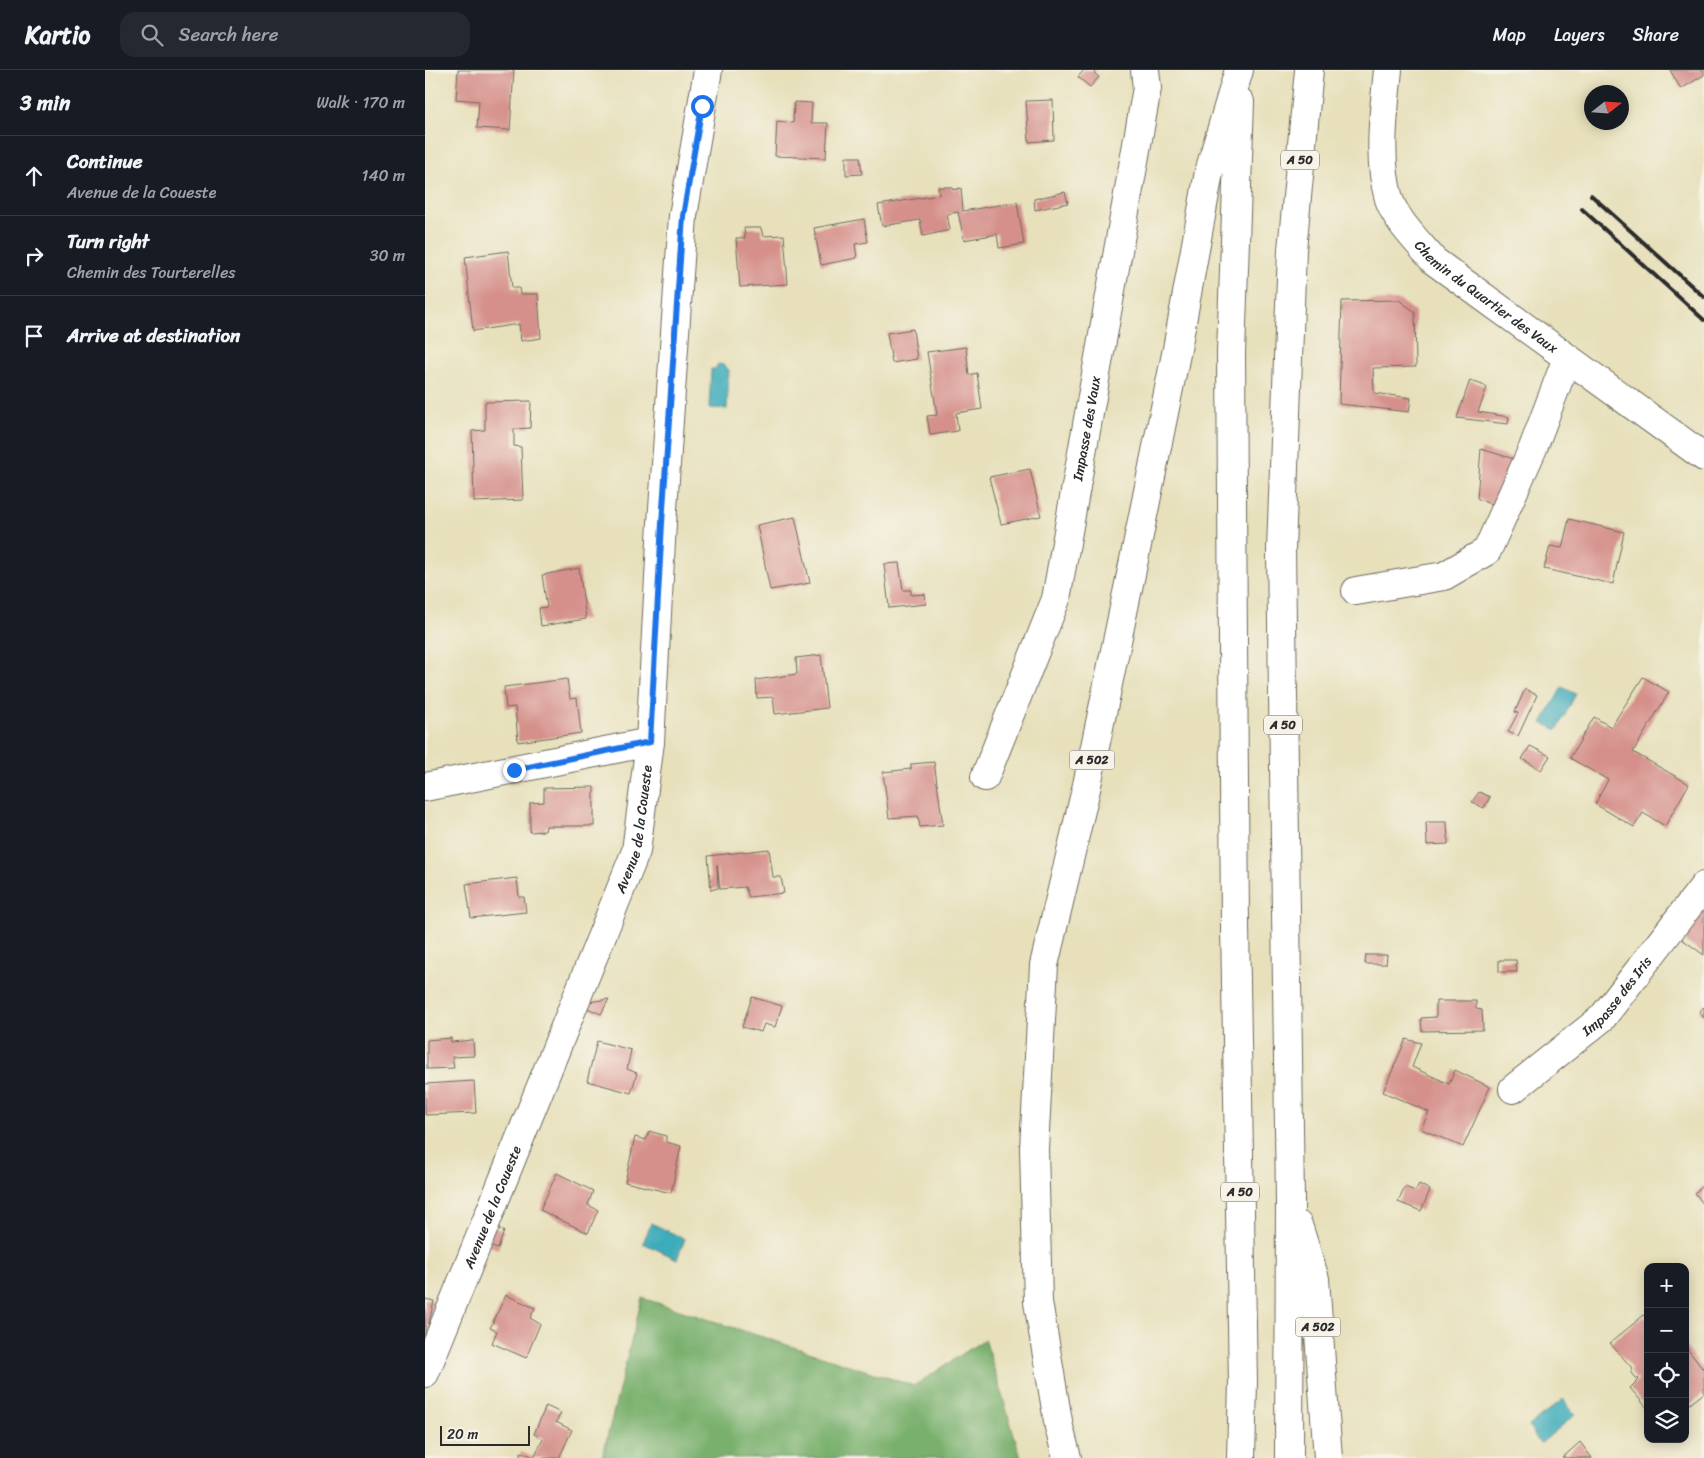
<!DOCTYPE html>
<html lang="en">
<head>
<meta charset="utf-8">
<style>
  :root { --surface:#171b24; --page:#242831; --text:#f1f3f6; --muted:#9ea1a6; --line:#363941 }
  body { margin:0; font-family:Sriracha,sans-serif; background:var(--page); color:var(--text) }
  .controls { position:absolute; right:15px; bottom:15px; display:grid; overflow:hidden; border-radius:10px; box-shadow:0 2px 12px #0003 }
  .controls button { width:45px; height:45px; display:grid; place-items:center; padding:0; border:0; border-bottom:1px solid var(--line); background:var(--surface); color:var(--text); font:25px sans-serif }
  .compass { position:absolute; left:1159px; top:15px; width:45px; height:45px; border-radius:50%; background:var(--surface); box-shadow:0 2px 12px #0003; rotate:73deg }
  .scale { position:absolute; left:15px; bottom:12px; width:90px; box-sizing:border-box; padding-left:5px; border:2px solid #2b2b2b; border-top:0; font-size:14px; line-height:18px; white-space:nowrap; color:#2b2b2b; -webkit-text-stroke:4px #f7f3e8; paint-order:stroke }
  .stop { position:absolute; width:15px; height:15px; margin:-11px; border:4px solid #1a73e8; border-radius:50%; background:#fff }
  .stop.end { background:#1a73e8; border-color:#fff; box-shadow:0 1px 5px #0008 }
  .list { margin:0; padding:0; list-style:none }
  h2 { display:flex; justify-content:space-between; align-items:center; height:65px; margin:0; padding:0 20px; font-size:21px }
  h2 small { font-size:16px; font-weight:400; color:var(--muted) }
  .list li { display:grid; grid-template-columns:32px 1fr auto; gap:15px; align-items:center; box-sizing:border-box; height:80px; padding:0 20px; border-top:1px solid var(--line) }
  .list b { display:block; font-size:19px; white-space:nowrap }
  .list p { margin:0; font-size:16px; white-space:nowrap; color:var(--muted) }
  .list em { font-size:16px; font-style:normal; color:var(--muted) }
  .icon { flex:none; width:28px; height:28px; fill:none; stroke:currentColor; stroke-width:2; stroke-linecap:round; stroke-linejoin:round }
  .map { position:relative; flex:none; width:1279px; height:1388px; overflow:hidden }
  header { display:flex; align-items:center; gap:30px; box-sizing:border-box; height:70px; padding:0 25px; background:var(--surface); border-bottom:1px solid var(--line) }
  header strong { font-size:24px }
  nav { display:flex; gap:28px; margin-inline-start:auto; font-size:18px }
  .search { width:350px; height:45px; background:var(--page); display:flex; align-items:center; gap:12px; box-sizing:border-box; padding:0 18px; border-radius:15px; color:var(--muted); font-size:19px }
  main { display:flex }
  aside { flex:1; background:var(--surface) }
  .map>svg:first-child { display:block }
</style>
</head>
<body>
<header>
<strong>Kartio</strong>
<div class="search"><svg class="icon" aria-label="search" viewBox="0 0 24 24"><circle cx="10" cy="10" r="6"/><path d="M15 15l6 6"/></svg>Search here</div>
<nav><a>Map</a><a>Layers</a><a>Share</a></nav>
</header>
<main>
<aside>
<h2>3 min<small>Walk · 170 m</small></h2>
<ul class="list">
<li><svg class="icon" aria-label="ahead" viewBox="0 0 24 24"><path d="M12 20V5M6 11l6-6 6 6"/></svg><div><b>Continue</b><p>Avenue de la Coueste</p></div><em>140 m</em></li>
<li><svg class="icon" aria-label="right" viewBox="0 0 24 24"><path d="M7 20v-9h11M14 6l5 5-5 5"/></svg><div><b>Turn right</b><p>Chemin des Tourterelles</p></div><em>30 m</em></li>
<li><svg class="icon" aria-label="arrive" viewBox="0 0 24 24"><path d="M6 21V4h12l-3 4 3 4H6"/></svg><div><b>Arrive at destination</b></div></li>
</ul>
</aside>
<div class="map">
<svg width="1279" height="1388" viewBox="0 0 1279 1388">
  <rect width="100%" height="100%" fill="#f7f3e8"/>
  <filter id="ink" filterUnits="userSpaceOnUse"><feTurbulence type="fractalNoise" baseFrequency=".02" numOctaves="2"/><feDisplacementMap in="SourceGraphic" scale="10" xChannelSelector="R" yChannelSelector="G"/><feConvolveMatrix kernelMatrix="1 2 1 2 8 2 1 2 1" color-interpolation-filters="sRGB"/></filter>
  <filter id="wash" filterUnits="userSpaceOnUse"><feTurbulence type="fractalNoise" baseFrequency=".0096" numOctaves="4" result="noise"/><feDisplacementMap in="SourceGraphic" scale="20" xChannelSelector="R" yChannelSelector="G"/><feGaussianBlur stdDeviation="1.12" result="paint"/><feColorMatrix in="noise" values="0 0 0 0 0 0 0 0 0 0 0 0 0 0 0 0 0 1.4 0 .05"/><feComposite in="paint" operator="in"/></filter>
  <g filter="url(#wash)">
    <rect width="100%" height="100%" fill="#e7e0bb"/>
    <path fill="#79b06d" stroke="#526e4c" d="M 217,1228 L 489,1316 L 560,1269 L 596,1388 L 177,1388 Z"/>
    <path fill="#3cacba" stroke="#346c72" d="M 293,294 L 299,295 L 304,300 L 302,339 L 284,338 L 286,299 L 290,299 Z
      M 1137,617 L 1151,624 L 1132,660 L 1117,653 Z
      M 226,1153 L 260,1169 L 252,1189 L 218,1173 Z
      M 1138,1329 L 1150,1345 L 1115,1374 L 1104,1356 Z"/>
    <g id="blocks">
      <path fill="#d5908b" d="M 33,0 L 89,0 L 85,60 L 52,58 L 54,31 L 31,29 Z
        M 659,0 L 672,0 L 669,3 L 674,7 L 665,17 L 653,7 Z
        M 1245,0 L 1279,0 L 1279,5 L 1256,19 Z
        M 628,30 L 629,70 L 604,72 L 601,31 Z
        M 369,32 L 387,33 L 386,53 L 403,53 L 401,88 L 350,86 L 352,51 L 368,53 Z
        M 421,87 L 435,87 L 437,104 L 421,105 Z
        M 513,117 L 527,117 L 528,120 L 536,118 L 538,141 L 592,132 L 599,174 L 574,178 L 572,164 L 539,170 L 533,142 L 522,144 L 525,160 L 498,166 L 495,150 L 457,156 L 453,135 L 514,125 Z
        M 640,122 L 643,133 L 610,140 L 609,129 Z
        M 439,149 L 443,172 L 430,174 L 432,188 L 396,195 L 389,158 Z
        M 319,158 L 336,158 L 338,166 L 359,165 L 363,214 L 315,217 L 311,168 L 320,168 Z
        M 83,181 L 87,218 L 94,218 L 95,224 L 113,224 L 116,268 L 96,271 L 94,254 L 48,261 L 40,187 Z
        M 974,230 L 990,242 L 991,297 L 948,298 L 949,323 L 986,328 L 984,342 L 914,334 L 917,231 Z
        M 488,259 L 492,289 L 467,293 L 462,263 Z
        M 541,277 L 544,305 L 552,303 L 557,339 L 531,343 L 533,361 L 505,365 L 502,346 L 512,345 L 502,282 Z
        M 1045,310 L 1062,317 L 1053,342 L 1084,347 L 1083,354 L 1032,348 Z
        M 106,331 L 105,358 L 89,359 L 89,376 L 96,377 L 98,430 L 49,432 L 47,361 L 60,360 L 60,332 Z
        M 1056,379 L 1089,389 L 1075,439 L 1052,428 Z
        M 605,399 L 616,446 L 576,454 L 564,407 Z
        M 370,447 L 385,513 L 345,520 L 332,455 Z
        M 1144,449 L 1199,462 L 1188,514 L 1119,499 L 1125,476 L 1137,478 Z
        M 474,493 L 478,520 L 486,520 L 486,525 L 500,524 L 501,534 L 464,538 L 459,494 Z
        M 154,498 L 161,549 L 116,556 L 114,538 L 122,537 L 117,505 Z
        M 396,585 L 402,638 L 350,644 L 348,627 L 332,628 L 331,610 L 372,604 L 371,588 Z
        M 1218,607 L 1244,622 L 1208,682 L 1264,714 L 1240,756 L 1218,743 L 1209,757 L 1170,734 L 1183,710 L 1145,688 L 1169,647 L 1186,657 Z
        M 142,609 L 145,629 L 152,628 L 156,663 L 93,672 L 90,637 L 81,638 L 79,617 Z
        M 1100,619 L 1112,625 L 1093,666 L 1083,662 L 1093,643 L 1090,642 Z
        M 1105,676 L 1125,686 L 1116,700 L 1097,689 Z
        M 509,692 L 518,755 L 495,757 L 493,746 L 464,748 L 458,702 L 486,699 L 486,694 Z
        M 169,717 L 169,756 L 121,756 L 120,761 L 105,762 L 105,733 L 119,732 L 119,718 Z
        M 1054,722 L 1065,727 L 1059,738 L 1047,732 Z
        M 1001,752 L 1022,752 L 1023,774 L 1002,775 Z
        M 344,779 L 348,807 L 356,807 L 359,823 L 324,827 L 320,817 L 295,819 L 292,795 L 293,818 L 286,820 L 283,786 Z
        M 92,808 L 94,827 L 99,827 L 101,842 L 46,848 L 41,814 Z
        M 1279,823 L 1279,885 L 1250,864 Z
        M 941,885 L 962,885 L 961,894 L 940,894 Z
        M 1074,890 L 1091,890 L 1092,902 L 1074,902 Z
        M 327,927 L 357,936 L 350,957 L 339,954 L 336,962 L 317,957 Z
        M 184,929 L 176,944 L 160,937 L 163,932 Z
        M 1011,931 L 1051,931 L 1051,939 L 1057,940 L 1058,960 L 997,961 L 996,948 L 1011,947 Z
        M 1279,937 L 1279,948 L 1274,941 Z
        M 26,968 L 26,972 L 48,970 L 49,986 L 27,987 L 29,998 L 2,999 L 2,970 Z
        M 981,969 L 996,973 L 987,997 L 1024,1014 L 1030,1000 L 1065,1017 L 1038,1077 L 996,1059 L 1004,1042 L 958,1022 Z
        M 172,971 L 206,980 L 202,999 L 212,1003 L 206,1023 L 162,1011 Z
        M 49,1011 L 51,1043 L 0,1045 L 0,1014 Z
        M 224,1061 L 241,1066 L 241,1072 L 256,1076 L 246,1123 L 200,1112 L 210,1067 L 221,1070 Z
        M 132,1103 L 168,1121 L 163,1135 L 173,1140 L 163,1163 L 115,1140 Z
        M 994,1114 L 1005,1120 L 996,1141 L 973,1132 L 980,1117 L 990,1121 Z
        M 1279,1115 L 1279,1135 L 1270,1123 Z
        M 67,1157 L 79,1161 L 73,1179 L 61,1175 Z
        M 81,1225 L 110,1238 L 105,1248 L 115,1254 L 101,1288 L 67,1273 L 72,1261 L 65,1258 Z
        M 0,1229 L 9,1231 L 1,1265 L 0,1265 Z
        M 1219,1245 L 1223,1249 L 1223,1339 L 1205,1318 L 1214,1309 L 1210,1308 L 1206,1303 L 1207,1298 L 1185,1273 Z
        M 1260,1276 L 1277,1298 L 1279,1297 L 1279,1323 L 1260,1338 Z
        M 121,1336 L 136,1343 L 131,1352 L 147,1360 L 134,1388 L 94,1388 L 96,1382 L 109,1387 L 118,1369 L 109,1364 Z
        M 1155,1372 L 1167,1388 L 1137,1388 Z"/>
    </g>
  </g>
  <g filter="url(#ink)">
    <use href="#blocks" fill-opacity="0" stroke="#6d6a5d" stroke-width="1"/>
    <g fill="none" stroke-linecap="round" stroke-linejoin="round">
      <g stroke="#6d6a5d" stroke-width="30">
        <g id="minor">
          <path id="s1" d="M 963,0 C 959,41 952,89 964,129 C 971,151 995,174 1009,191 L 1279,387"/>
          <path d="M 931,521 L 1019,506 L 1062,481 L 1108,378 L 1142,288"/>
          <path id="s2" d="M 560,707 L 631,529 L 722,18 L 720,0"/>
          <path d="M 0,717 L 225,672"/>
          <path id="s3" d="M 1088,1019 L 1177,948 L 1279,816"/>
          <path id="s4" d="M 0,1303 L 211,781 L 225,672 L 237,453 L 258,146 L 283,0"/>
        </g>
      </g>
      <g stroke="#6d6a5d" stroke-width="30">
        <path id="highway" d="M 815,32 L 806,283 L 810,856 L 818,1313 L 816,1388
          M 873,1155 L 890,1209 L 903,1388
          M 642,1388 L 634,1357 L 613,1232 L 609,1079 L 619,895 L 662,715 L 710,485 L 752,279 L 784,102 L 814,0
          M 864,1388 L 865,1130 L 856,480 L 867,180 L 884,0"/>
      </g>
      <use href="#minor" stroke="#fff" stroke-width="28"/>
      <use href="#highway" stroke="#fff" stroke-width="28"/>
      <path stroke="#2b2b2b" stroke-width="4" d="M 1166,125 L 1279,227
        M 1157,139 L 1279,250"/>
    </g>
  </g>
  <g fill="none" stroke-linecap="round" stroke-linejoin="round" filter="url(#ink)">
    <path stroke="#1a73e8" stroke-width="6" d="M 89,700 L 225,672 L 237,453 L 258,146 L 277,36"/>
  </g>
  <g text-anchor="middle" stroke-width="4" stroke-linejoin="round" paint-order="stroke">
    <g fill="#f7f3e8" stroke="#686764" stroke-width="1">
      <rect x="856" y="80.5" width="38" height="19" rx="4"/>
      <rect x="839" y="645.5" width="38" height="19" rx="4"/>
      <rect x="644.5" y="680.5" width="45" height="19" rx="4"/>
      <rect x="796" y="1112.5" width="38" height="19" rx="4"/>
      <rect x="870.5" y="1247.5" width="45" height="19" rx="4"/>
    </g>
    <g font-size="12" font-weight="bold" fill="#2b2b2b">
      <text x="875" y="94">A 50</text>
      <text x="858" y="659">A 50</text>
      <text x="667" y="694">A 502</text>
      <text x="815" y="1126">A 50</text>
      <text x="893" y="1261">A 502</text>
    </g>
    <g font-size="14" fill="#2b2b2b" stroke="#f7f3e8">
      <text dy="5" stroke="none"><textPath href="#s1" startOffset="270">Chemin du Quartier des Vaux</textPath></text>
      <text dy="5" stroke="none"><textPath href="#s2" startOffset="365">Impasse des Vaux</textPath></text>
      <text dy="5" stroke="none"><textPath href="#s4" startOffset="584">Avenue de la Coueste</textPath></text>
      <text dy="5" stroke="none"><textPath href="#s3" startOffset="140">Impasse des Iris</textPath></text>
      <text dy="5" stroke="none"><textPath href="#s4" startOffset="179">Avenue de la Coueste</textPath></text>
    </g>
  </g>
</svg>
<div class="controls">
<button>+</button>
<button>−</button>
<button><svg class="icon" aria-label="locate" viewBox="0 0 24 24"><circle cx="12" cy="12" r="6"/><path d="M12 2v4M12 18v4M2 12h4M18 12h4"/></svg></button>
<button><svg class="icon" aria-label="layers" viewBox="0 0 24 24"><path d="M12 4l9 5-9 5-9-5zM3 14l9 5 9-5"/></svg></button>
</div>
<svg class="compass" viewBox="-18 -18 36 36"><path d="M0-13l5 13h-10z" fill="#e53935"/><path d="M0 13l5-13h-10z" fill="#9ea1a6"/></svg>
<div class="scale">20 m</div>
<div class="stop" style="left:277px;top:36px"></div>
<div class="stop end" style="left:89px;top:700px"></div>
</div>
</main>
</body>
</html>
